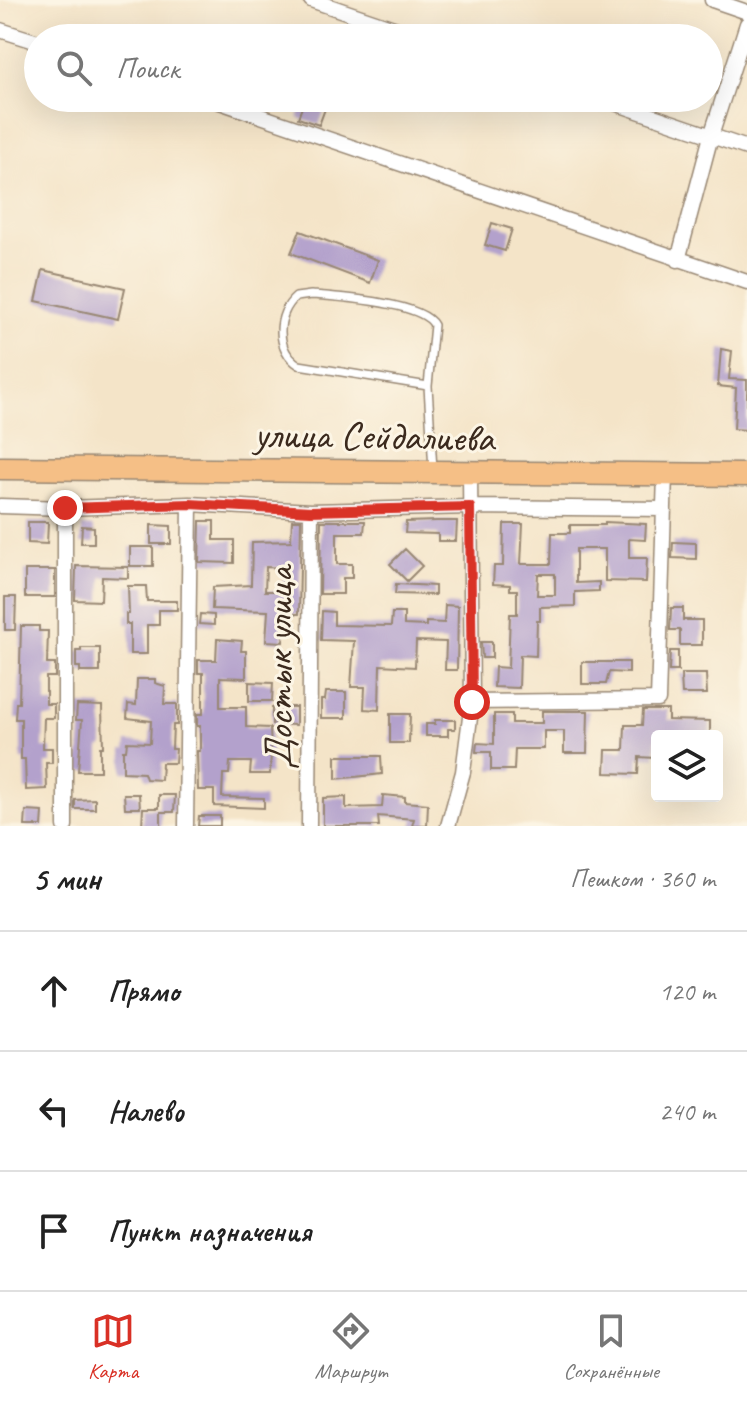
<!DOCTYPE html>
<html lang="ru">
<head>
<meta charset="utf-8">
<style>
  :root { --surface:#fff; --page:#f2f2f2; --text:#222; --muted:#767676; --line:#e0e0e0; --accent:#d93025 }
  body { margin:0; font-family:Caveat,sans-serif; background:var(--page); color:var(--text) }
  .controls { position:absolute; right:24px; bottom:24px; display:grid; overflow:hidden; border-radius:8px; box-shadow:0 8px 32px #0002 }
  .controls button { width:72px; height:72px; display:grid; place-items:center; padding:0; border:0; border-bottom:2px solid var(--line); background:var(--surface); color:var(--text); font:40px sans-serif }
  .stop { position:absolute; width:24px; height:24px; margin:-18px; border:6px solid #d93025; border-radius:50%; background:#fff }
  .stop.end { background:#d93025; border-color:#fff; box-shadow:0 2px 8px #0008 }
  .list { margin:0; padding:0; list-style:none }
  h2 { display:flex; justify-content:space-between; align-items:center; height:104px; margin:0; padding:0 32px; font-size:34px }
  h2 small { font-size:26px; font-weight:400; color:var(--muted) }
  .list li { display:grid; grid-template-columns:52px 1fr auto; gap:24px; align-items:center; box-sizing:border-box; height:120px; padding:0 32px; border-top:2px solid var(--line) }
  .list b { display:block; font-size:30px; white-space:nowrap }
  .list em { font-size:26px; font-style:normal; color:var(--muted) }
  .icon { flex:none; width:44px; height:44px; fill:none; stroke:currentColor; stroke-width:2; stroke-linecap:round; stroke-linejoin:round }
  .map { position:relative; flex:none; width:747px; height:826px; overflow:hidden }
  .search { position:absolute; background:var(--surface); box-shadow:0 8px 32px #0002; left:24px; right:24px; top:24px; height:88px; display:flex; align-items:center; gap:20px; box-sizing:border-box; padding:0 28px; border-radius:44px; color:var(--muted); font-size:30px }
  .sheet { height:464px; background:var(--surface) }
  nav { display:flex; justify-content:space-around; align-items:center; box-sizing:border-box; height:112px; border-top:2px solid var(--line); background:var(--surface); font-size:22px; color:var(--muted) }
  nav a { display:grid; justify-items:center; gap:4px }
  nav .on { color:var(--accent) }
  .map>svg:first-child { display:block }
</style>
</head>
<body>
<div class="map">
<svg width="747" height="826" viewBox="0 0 747 826">
  <rect width="100%" height="100%" fill="#fcf5e5"/>
  <filter id="ink" filterUnits="userSpaceOnUse"><feTurbulence type="fractalNoise" baseFrequency=".0125" numOctaves="2"/><feDisplacementMap in="SourceGraphic" scale="16" xChannelSelector="R" yChannelSelector="G"/><feConvolveMatrix kernelMatrix="1 2 1 2 8 2 1 2 1" color-interpolation-filters="sRGB"/></filter>
  <filter id="wash" filterUnits="userSpaceOnUse"><feTurbulence type="fractalNoise" baseFrequency=".006" numOctaves="4" result="noise"/><feDisplacementMap in="SourceGraphic" scale="32" xChannelSelector="R" yChannelSelector="G"/><feGaussianBlur stdDeviation="1.8" result="paint"/><feColorMatrix in="noise" values="0 0 0 0 0 0 0 0 0 0 0 0 0 0 0 0 0 1.4 0 .05"/><feComposite in="paint" operator="in"/></filter>
  <g filter="url(#wash)">
    <rect width="100%" height="100%" fill="#f4e4c8"/>
    <g id="blocks">
      <path fill="#b3a1cc" fill-rule="evenodd" d="M 305,99 L 326,106 L 319,125 L 298,118 Z
        M 492,223 L 512,229 L 505,251 L 485,245 Z
        M 300,231 L 378,260 L 370,283 L 291,253 Z
        M 43,270 L 125,288 L 118,319 L 36,301 Z
        M 721,349 L 732,351 L 729,379 L 747,380 L 747,430 L 734,429 L 736,388 L 718,386 Z
        M 292,520 L 301,520 L 299,614 L 285,614 L 283,642 L 266,641 L 268,611 L 212,609 L 213,587 L 251,585 L 252,542 L 291,541 ZM 266,567 L 283,568 L 283,591 L 265,591 Z
        M 200,521 L 214,521 L 214,540 L 234,540 L 234,563 L 199,562 Z
        M 321,521 L 365,521 L 364,533 L 337,533 L 337,564 L 352,564 L 352,578 L 343,578 L 343,594 L 320,594 Z
        M 437,521 L 457,521 L 456,541 L 438,541 L 438,534 L 405,533 L 406,522 Z
        M 28,522 L 48,522 L 47,544 L 28,543 Z
        M 605,522 L 646,524 L 645,540 L 629,539 L 629,558 L 647,558 L 646,582 L 605,581 L 605,549 L 576,549 L 576,583 L 599,582 L 599,591 L 575,592 L 575,606 L 540,607 L 540,621 L 537,621 L 536,656 L 520,655 L 519,688 L 494,687 L 495,667 L 508,668 L 510,614 L 517,614 L 517,590 L 510,590 L 510,585 L 493,584 L 494,566 L 503,566 L 504,524 L 523,524 L 521,564 L 551,564 L 552,533 L 570,533 L 570,525 L 605,525 ZM 538,574 L 555,574 L 555,595 L 537,595 Z
        M 151,525 L 171,526 L 171,544 L 151,544 Z
        M 82,526 L 94,527 L 94,543 L 81,543 Z
        M 673,542 L 696,543 L 696,559 L 672,558 Z
        M 130,547 L 153,547 L 153,566 L 130,566 Z
        M 405,549 L 422,566 L 407,581 L 390,564 Z
        M 76,566 L 128,567 L 128,578 L 102,577 L 101,601 L 75,600 Z
        M 25,570 L 55,570 L 55,597 L 25,597 Z
        M 396,584 L 435,586 L 435,595 L 395,594 Z
        M 128,586 L 146,586 L 147,601 L 177,601 L 177,610 L 159,610 L 159,625 L 147,625 L 147,654 L 130,654 L 130,624 L 126,624 L 126,614 L 129,614 Z
        M 5,597 L 16,597 L 15,630 L 5,630 Z
        M 445,605 L 458,606 L 457,670 L 445,670 L 446,642 L 416,641 L 415,667 L 380,665 L 379,710 L 364,709 L 365,687 L 351,687 L 354,641 L 321,640 L 322,611 L 334,612 L 334,625 L 391,626 L 392,613 L 404,613 L 404,625 L 426,626 L 426,622 L 444,623 Z
        M 671,608 L 683,608 L 683,620 L 702,620 L 702,645 L 680,645 L 680,630 L 670,630 Z
        M 200,614 L 214,615 L 214,625 L 199,624 Z
        M 21,626 L 39,626 L 39,631 L 48,631 L 47,664 L 55,664 L 55,677 L 46,677 L 46,704 L 54,704 L 54,718 L 44,718 L 43,748 L 52,748 L 52,763 L 46,763 L 47,789 L 26,790 L 25,759 L 21,759 L 21,719 L 15,719 L 16,703 L 19,703 Z
        M 217,639 L 242,641 L 241,651 L 246,651 L 246,678 L 220,677 L 220,707 L 246,707 L 246,727 L 270,728 L 271,752 L 270,774 L 250,774 L 251,762 L 230,762 L 229,774 L 223,774 L 222,797 L 264,798 L 264,808 L 214,806 L 214,790 L 198,790 L 197,751 L 200,751 L 200,726 L 197,726 L 197,714 L 203,714 L 203,673 L 198,673 L 198,660 L 216,660 Z
        M 481,642 L 492,642 L 492,658 L 482,658 Z
        M 81,648 L 100,648 L 100,672 L 80,672 L 80,667 L 76,667 L 76,651 L 81,651 Z
        M 670,651 L 678,651 L 678,671 L 669,671 Z
        M 582,662 L 629,662 L 629,673 L 609,672 L 606,684 L 582,684 Z
        M 681,674 L 706,674 L 707,694 L 682,694 Z
        M 137,679 L 155,679 L 155,683 L 165,686 L 164,704 L 177,704 L 177,725 L 173,725 L 172,749 L 176,749 L 175,763 L 162,763 L 161,780 L 146,779 L 144,773 L 123,772 L 123,750 L 126,750 L 127,742 L 150,743 L 151,721 L 127,718 L 128,704 L 136,705 Z
        M 249,682 L 273,683 L 272,701 L 249,701 Z
        M 326,692 L 346,692 L 346,718 L 321,718 L 321,700 L 325,700 Z
        M 77,705 L 102,706 L 103,747 L 100,747 L 100,771 L 78,771 L 82,720 L 76,720 Z
        M 272,707 L 296,707 L 296,725 L 272,724 Z
        M 643,710 L 668,710 L 668,720 L 710,721 L 710,736 L 656,736 L 655,758 L 639,757 L 638,774 L 605,773 L 606,750 L 624,750 L 625,725 L 642,725 Z
        M 542,711 L 588,711 L 587,753 L 564,753 L 564,731 L 544,731 L 544,749 L 515,749 L 514,770 L 491,770 L 491,752 L 476,752 L 477,743 L 494,744 L 494,714 L 512,714 L 512,723 L 542,723 Z
        M 390,714 L 410,714 L 409,743 L 390,743 Z
        M 435,720 L 455,720 L 455,729 L 448,729 L 448,736 L 426,736 L 426,724 L 435,724 Z
        M 336,756 L 381,756 L 382,774 L 336,779 Z
        M 124,794 L 139,794 L 140,808 L 125,808 Z
        M 159,795 L 175,795 L 174,812 L 161,812 L 161,826 L 142,826 L 143,808 L 159,808 Z
        M 383,795 L 405,797 L 405,802 L 428,804 L 427,826 L 412,826 L 414,819 L 378,816 L 379,826 L 323,826 L 323,798 L 346,797 L 346,808 L 382,807 Z
        M 95,799 L 95,809 L 75,809 L 75,800 Z
        M 26,811 L 43,812 L 42,826 L 25,826 Z
        M 199,816 L 220,816 L 220,826 L 198,826 Z"/>
    </g>
  </g>
  <g filter="url(#ink)">
    <use href="#blocks" fill-opacity="0" stroke="#988773" stroke-width="2"/>
    <g fill="none" stroke-linecap="round" stroke-linejoin="round">
      <g stroke="#988773" stroke-width="10">
        <path id="lane" d="M 428,386 L 299,365 C 275,350 276,314 296,297 L 311,295 C 337,297 422,302 434,325 L 428,386 L 433,470"/>
      </g>
      <g stroke="#988773" stroke-width="17">
        <path id="street" d="M 311,0 L 423,38
          M 712,0 L 747,12
          M 0,30 L 38,42
          M 208,98 L 747,282
          M 600,98 L 747,148
          M 678,260 L 711,136 L 747,24
          M 0,506 L 65,508 L 190,504 L 311,511 L 470,507 L 664,509
          M 472,702 L 658,700 L 665,474
          M 65,826 L 65,508
          M 186,826 L 190,504
          M 309,826 L 311,511
          M 448,826 L 463,772 L 472,702 L 470,472"/>
      </g>
      <g stroke="#988773" stroke-width="25">
        <path id="primary" d="M 0,468 L 747,475"/>
      </g>
      <use href="#lane" stroke="#fff" stroke-width="7"/>
      <use href="#street" stroke="#fff" stroke-width="14"/>
      <use href="#primary" stroke="#f5bf86" stroke-width="22"/>
    </g>
  </g>
  <g fill="none" stroke-linecap="round" stroke-linejoin="round" filter="url(#ink)">
    <path stroke="#d93025" stroke-width="10" d="M 65,508 L 190,504 L 311,511 L 470,507 L 472,702"/>
  </g>
  <g text-anchor="middle" stroke-width="6" stroke-linejoin="round" paint-order="stroke">
    <g font-size="40" fill="#3b2a1e" stroke="#fcf5e5">
      <text transform="translate(374 435) rotate(1)" y="14">улица Сейдалиева</text>
      <text transform="translate(278 668) rotate(-90)" y="14">Достык улица</text>
    </g>
  </g>
</svg>
<div class="controls">
<button><svg class="icon" aria-label="layers" viewBox="0 0 24 24"><path d="M12 4l9 5-9 5-9-5zM3 14l9 5 9-5"/></svg></button>
</div>
<div class="stop" style="left:472px;top:702px"></div>
<div class="stop end" style="left:65px;top:508px"></div>
<div class="search"><svg class="icon" aria-label="search" viewBox="0 0 24 24"><circle cx="10" cy="10" r="6"/><path d="M15 15l6 6"/></svg>Поиск</div>
</div>
<section class="sheet">
<h2>5 мин<small>Пешком · 360 m</small></h2>
<ul class="list">
<li><svg class="icon" aria-label="ahead" viewBox="0 0 24 24"><path d="M12 20V5M6 11l6-6 6 6"/></svg><div><b>Прямо</b></div><em>120 m</em></li>
<li><svg class="icon" aria-label="left" viewBox="0 0 24 24"><path d="M17 20v-9H6M10 6l-5 5 5 5"/></svg><div><b>Налево</b></div><em>240 m</em></li>
<li><svg class="icon" aria-label="arrive" viewBox="0 0 24 24"><path d="M6 21V4h12l-3 4 3 4H6"/></svg><div><b>Пункт назначения</b></div></li>
</ul>
</section>
<nav>
<a class="on"><svg class="icon" aria-label="map" viewBox="0 0 24 24"><path d="M3 6l6-2 6 2 6-2v14l-6 2-6-2-6 2zM9 4v14M15 6v14"/></svg>Карта</a>
<a><svg class="icon" aria-label="directions" viewBox="0 0 24 24"><path d="M12 3l9 9-9 9-9-9zM9 14v-3h6M13 9l2 2-2 2"/></svg>Маршрут</a>
<a><svg class="icon" aria-label="saved" viewBox="0 0 24 24"><path d="M7 4h10v16l-5-4-5 4z"/></svg>Сохранённые</a>
</nav>
</body>
</html>
